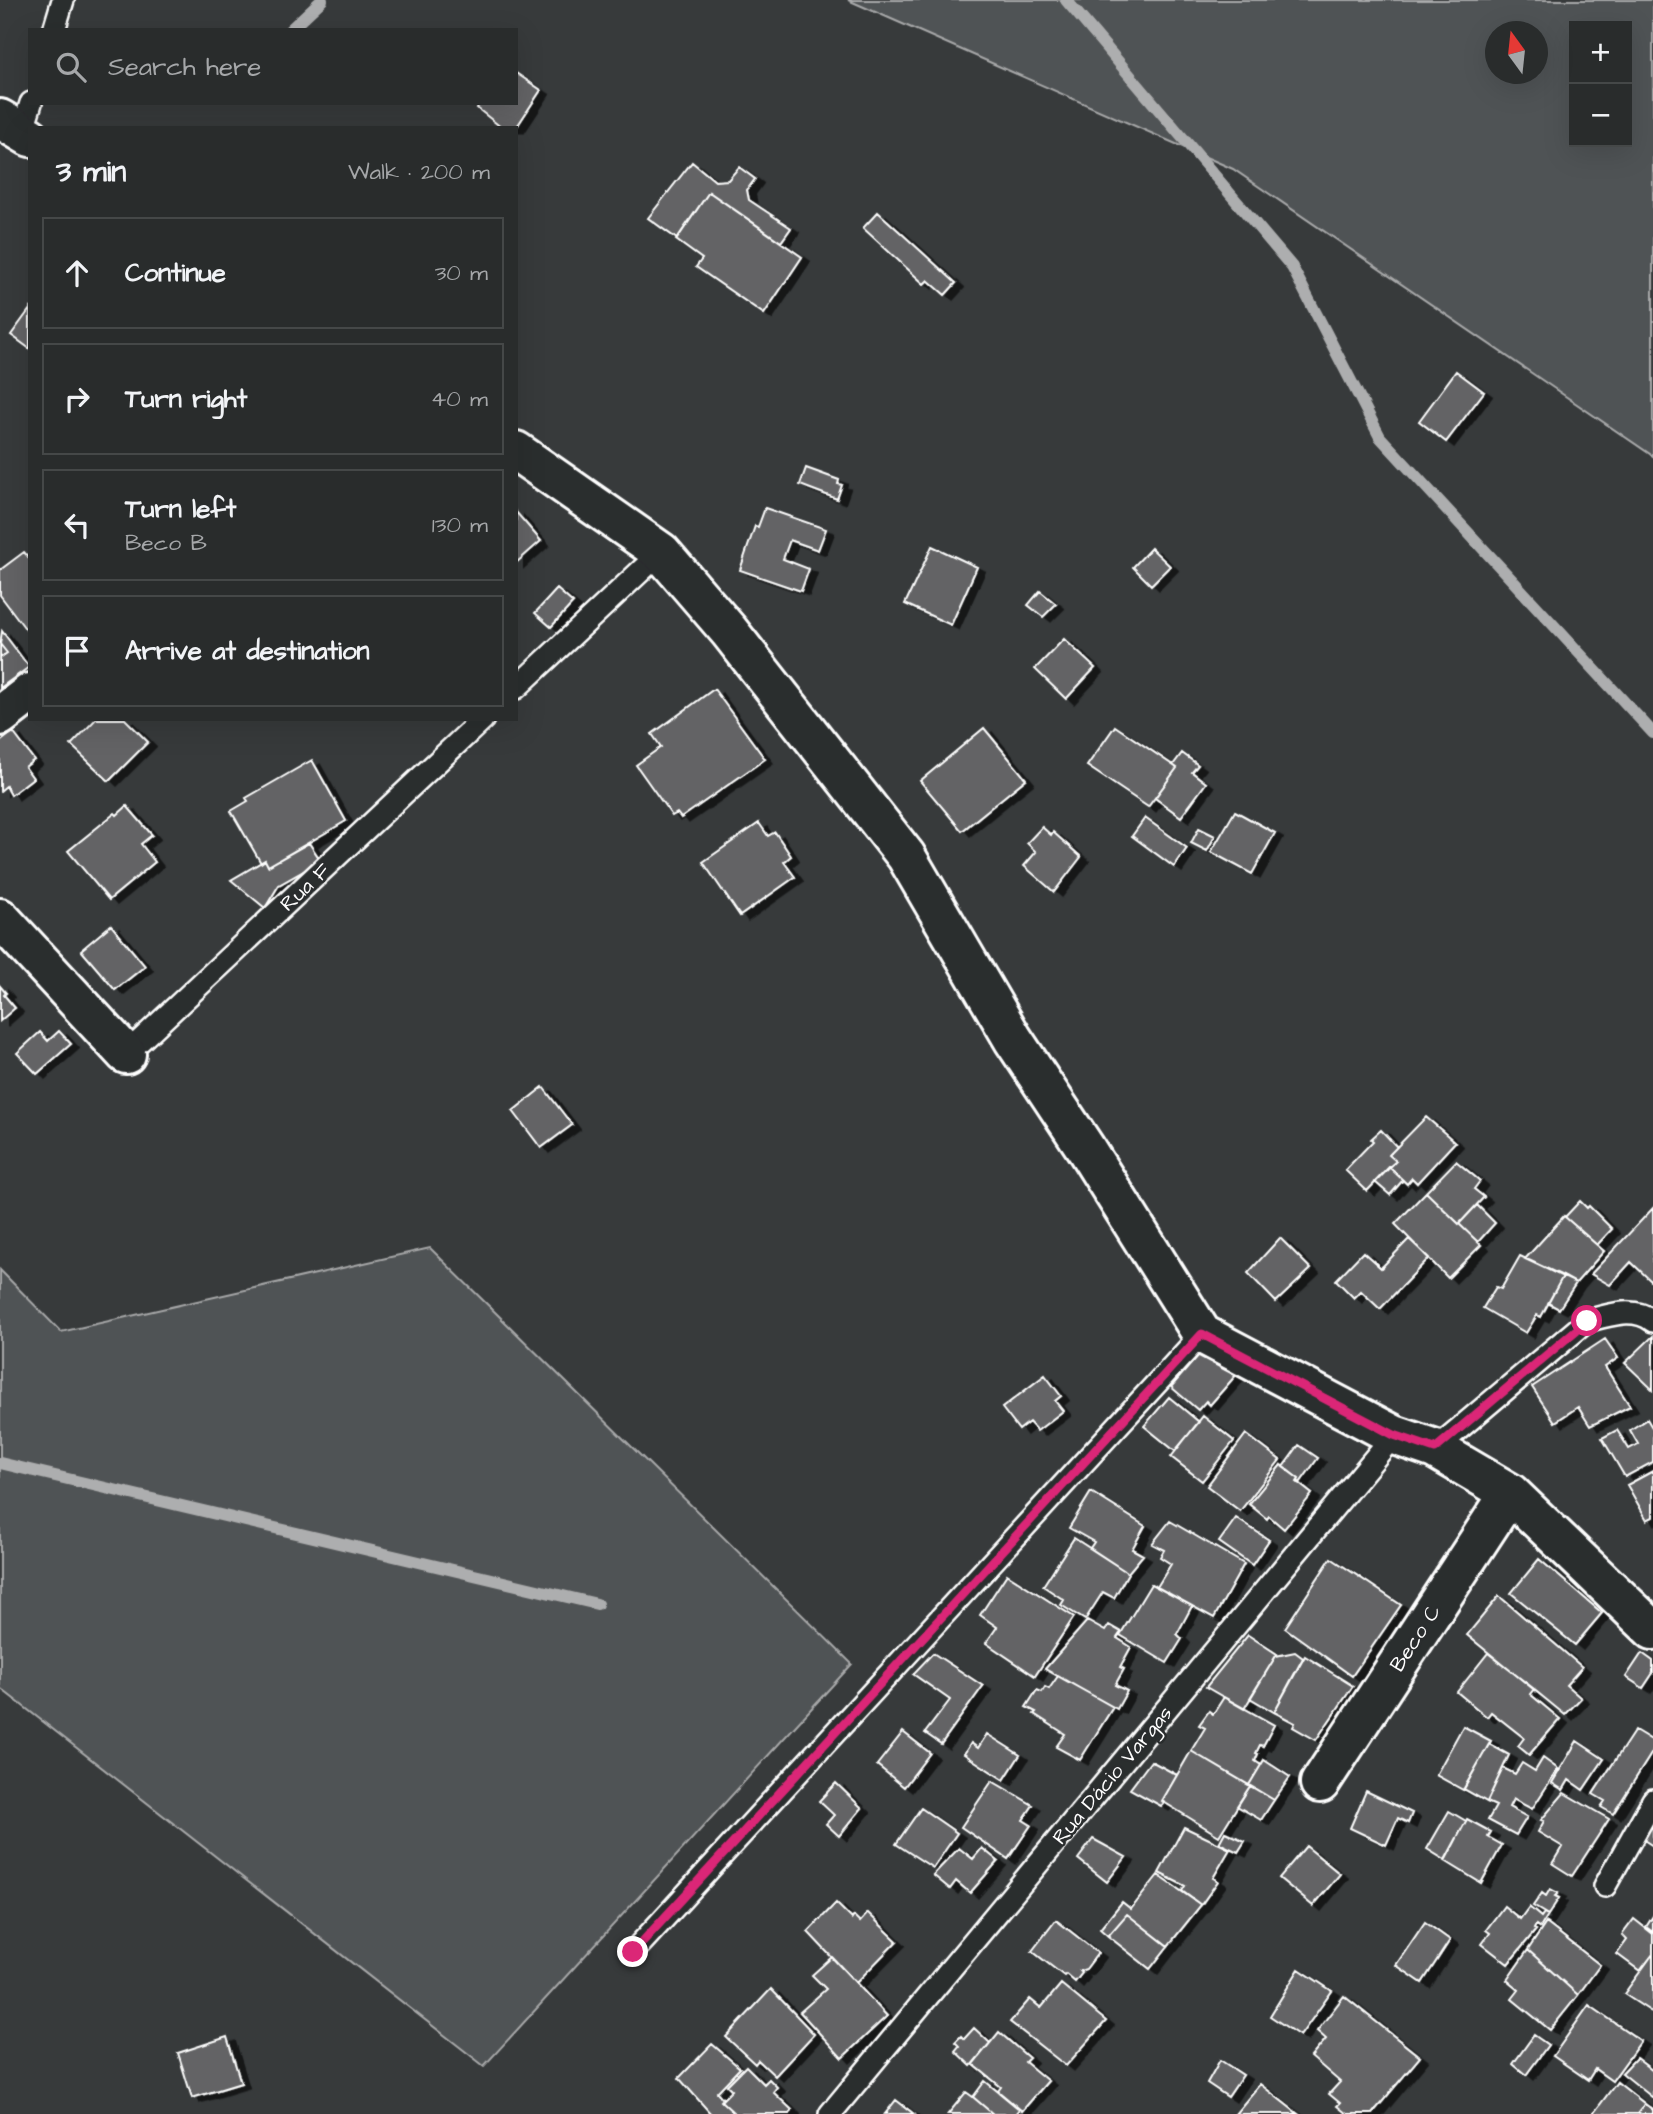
<!DOCTYPE html>
<html lang="en">
<head>
<meta charset="utf-8">
<style>
  :root { --surface:#292c2c; --page:#353838; --text:#f1f3f6; --muted:#a5a7a9; --line:#454848 }
  body { margin:0; font-family:"Architects Daughter",sans-serif; background:var(--page); color:var(--text) }
  .controls { position:absolute; right:21px; top:21px; display:grid; overflow:hidden; border-radius:0px; box-shadow:0 7px 28px #0002 }
  .controls button { width:63px; height:63px; display:grid; place-items:center; padding:0; border:0; border-bottom:2px solid var(--line); background:var(--surface); color:var(--text); font:35px sans-serif }
  .compass { position:absolute; left:1485px; top:21px; width:63px; height:63px; border-radius:50%; background:var(--surface); box-shadow:0 7px 28px #0002; rotate:345deg }
  .stop { position:absolute; width:21px; height:21px; margin:-16px; border:5px solid #db2777; border-radius:50%; background:#fff }
  .stop.end { background:#db2777; border-color:#fff; box-shadow:0 2px 7px #0008 }
  .list { margin:0; padding:0; list-style:none }
  h2 { display:flex; justify-content:space-between; align-items:center; height:91px; margin:0; padding:0 28px; font-size:30px }
  h2 small { font-size:23px; font-weight:400; color:var(--muted) }
  .list li { display:grid; grid-template-columns:46px 1fr auto; gap:21px; align-items:center; box-sizing:border-box; height:112px; margin:0 14px 14px; padding:0 14px; border:2px solid var(--line); border-radius:0px }
  .list b { display:block; font-size:26px; white-space:nowrap }
  .list p { margin:0; font-size:23px; white-space:nowrap; color:var(--muted) }
  .list em { font-size:23px; font-style:normal; color:var(--muted) }
  .icon { flex:none; width:38px; height:38px; fill:none; stroke:currentColor; stroke-width:2; stroke-linecap:round; stroke-linejoin:round }
  .map { position:relative; flex:none; width:1653px; height:2114px; overflow:hidden }
  .search { position:absolute; background:var(--surface); box-shadow:0 7px 28px #0002; left:28px; top:28px; width:490px; height:77px; display:flex; align-items:center; gap:18px; box-sizing:border-box; padding:0 24px; border-radius:0px; color:var(--muted); font-size:26px }
  .panel { position:absolute; background:var(--surface); box-shadow:0 7px 28px #0002; left:28px; top:126px; width:490px; height:595px; border-radius:0px }
  .map>svg:first-child { display:block }
</style>
</head>
<body>
<div class="map">
<svg width="1653" height="2114" viewBox="0 0 1653 2114">
  <defs>
    <filter id="shadow"><feDropShadow dx="8" dy="4.5" stdDeviation="0" flood-color="#0009"/></filter>
  </defs>
  <rect width="100%" height="100%" fill="#373a3b"/>
  <filter id="ink" filterUnits="userSpaceOnUse"><feTurbulence type="fractalNoise" baseFrequency=".0143" numOctaves="2"/><feDisplacementMap in="SourceGraphic" scale="14" xChannelSelector="R" yChannelSelector="G"/><feConvolveMatrix kernelMatrix="1 2 1 2 8 2 1 2 1" color-interpolation-filters="sRGB"/></filter>
  <g filter="url(#ink)">
    <path fill="#505354" stroke="#a8a9aa" stroke-width="2" fill-rule="evenodd" d="M 848,0 L 1653,0 L 1653,456 L 1233,169 ZM 1574,26 L 1627,26 L 1627,142 L 1574,142 ZM 1496,32 L 1538,32 L 1538,74 L 1496,74 Z
      M 430,1248 L 852,1664 L 484,2066 L 0,1688 L 0,1270 L 61,1332 Z"/>
    <g fill="none" stroke-linecap="round" stroke-linejoin="round">
      <path stroke="#adaeaf" stroke-width="12" d="M 1066,0 L 1292,267 L 1380,437 L 1653,733
        M 290,30 L 322,0
        M 0,1463 L 597,1604"/>
    </g>
    <path fill="#636465" stroke="#fff" stroke-width="2" filter="url(#shadow)" d="M 516,73 L 541,90 L 516,128 L 502,128 L 477,108 L 480,103 L 516,103 Z
      M 692,162 L 715,181 L 728,180 L 739,167 L 755,179 L 747,190 L 749,200 L 791,228 L 781,242 L 709,192 L 677,239 L 648,218 Z
      M 709,192 L 802,257 L 764,314 L 696,267 L 702,259 L 676,240 Z
      M 878,212 L 956,283 L 945,295 L 928,280 L 924,284 L 863,228 Z
      M 30,309 L 30,349 L 11,335 Z
      M 1456,371 L 1484,392 L 1446,442 L 1419,421 Z
      M 806,468 L 839,480 L 838,484 L 842,485 L 837,499 L 800,485 Z
      M 765,508 L 826,529 L 818,550 L 790,540 L 783,559 L 809,569 L 801,591 L 740,570 L 755,526 L 758,527 Z
      M 516,512 L 541,541 L 516,563 Z
      M 932,546 L 977,567 L 951,625 L 905,604 Z
      M 1151,548 L 1170,566 L 1151,585 L 1133,567 Z
      M 24,552 L 30,559 L 30,635 L 0,595 L 0,570 Z
      M 557,589 L 573,603 L 551,627 L 535,613 Z
      M 1040,591 L 1056,604 L 1043,617 L 1028,605 Z
      M 2,631 L 29,667 L 0,688 L 0,658 L 7,653 L 0,644 Z
      M 1064,639 L 1095,668 L 1066,699 L 1035,669 Z
      M 0,644 L 7,653 L 0,658 Z
      M 714,689 L 765,759 L 681,818 L 677,813 L 672,816 L 636,765 L 661,747 L 652,734 Z
      M 96,719 L 125,719 L 148,742 L 109,781 L 71,745 Z
      M 1115,726 L 1177,768 L 1148,807 L 1087,766 Z
      M 984,728 L 1026,779 L 962,831 L 920,781 Z
      M 13,732 L 34,760 L 25,767 L 33,778 L 11,795 L 6,786 L 0,791 L 0,742 Z
      M 1182,753 L 1198,765 L 1192,772 L 1206,783 L 1181,817 L 1155,798 L 1177,768 L 1173,765 Z
      M 312,760 L 346,821 L 268,866 L 265,860 L 261,863 L 231,811 L 248,801 L 246,798 Z
      M 127,806 L 152,835 L 141,844 L 155,862 L 109,900 L 68,851 L 115,813 L 117,815 Z
      M 1235,811 L 1275,833 L 1252,874 L 1211,852 Z
      M 1145,818 L 1187,848 L 1174,867 L 1132,836 Z
      M 759,823 L 768,836 L 775,832 L 791,856 L 784,862 L 795,877 L 740,916 L 703,862 Z
      M 1042,827 L 1051,835 L 1053,832 L 1081,857 L 1054,892 L 1024,866 L 1036,852 L 1027,843 Z
      M 1199,828 L 1215,836 L 1207,851 L 1191,843 Z
      M 309,843 L 321,861 L 279,885 L 265,908 L 231,880 L 265,860 L 268,866 Z
      M 111,925 L 145,966 L 115,990 L 81,950 Z
      M 0,986 L 6,993 L 4,995 L 15,1008 L 0,1021 Z
      M 59,1031 L 71,1044 L 37,1074 L 17,1053 L 40,1032 L 48,1041 Z
      M 543,1087 L 572,1125 L 541,1148 L 513,1111 Z
      M 1426,1117 L 1455,1142 L 1417,1183 L 1412,1178 L 1407,1184 L 1389,1167 L 1396,1161 L 1389,1155 Z
      M 1381,1130 L 1397,1147 L 1389,1155 L 1396,1161 L 1367,1191 L 1345,1170 L 1373,1141 L 1371,1139 Z
      M 1456,1161 L 1480,1181 L 1474,1189 L 1484,1197 L 1459,1224 L 1426,1192 Z
      M 1389,1167 L 1403,1180 L 1390,1195 L 1375,1182 Z
      M 1426,1192 L 1481,1245 L 1448,1278 L 1395,1224 Z
      M 1580,1201 L 1587,1208 L 1589,1206 L 1612,1229 L 1597,1245 L 1565,1217 Z
      M 1477,1205 L 1495,1223 L 1478,1242 L 1459,1224 Z
      M 1653,1208 L 1653,1283 L 1631,1262 L 1610,1285 L 1591,1274 Z
      M 1564,1216 L 1604,1251 L 1576,1283 L 1525,1259 Z
      M 1280,1238 L 1311,1269 L 1276,1302 L 1248,1273 Z
      M 1409,1239 L 1429,1258 L 1380,1309 L 1361,1291 L 1354,1298 L 1336,1280 L 1363,1252 L 1381,1268 Z
      M 1520,1256 L 1563,1276 L 1541,1317 L 1537,1315 L 1526,1333 L 1483,1308 L 1496,1287 L 1501,1289 Z
      M 1563,1276 L 1576,1283 L 1559,1309 L 1548,1303 Z
      M 1653,1336 L 1653,1390 L 1625,1363 Z
      M 1605,1339 L 1618,1358 L 1605,1367 L 1630,1406 L 1590,1426 L 1578,1407 L 1555,1422 L 1532,1387 Z
      M 1205,1348 L 1236,1375 L 1210,1405 L 1206,1401 L 1198,1410 L 1171,1387 Z
      M 1045,1375 L 1061,1396 L 1055,1401 L 1063,1411 L 1037,1431 L 1029,1422 L 1019,1430 L 1002,1408 Z
      M 1169,1397 L 1199,1422 L 1175,1451 L 1144,1426 Z
      M 1203,1416 L 1234,1441 L 1202,1481 L 1171,1457 Z
      M 1647,1419 L 1653,1429 L 1653,1462 L 1625,1477 L 1602,1438 L 1617,1430 L 1629,1449 L 1638,1444 L 1630,1430 Z
      M 1246,1434 L 1280,1460 L 1240,1511 L 1207,1486 Z
      M 1299,1445 L 1318,1458 L 1300,1483 L 1298,1481 L 1299,1479 L 1283,1467 Z
      M 1281,1465 L 1299,1479 L 1297,1482 L 1312,1494 L 1284,1529 L 1269,1516 L 1267,1519 L 1249,1504 Z
      M 1653,1471 L 1653,1517 L 1647,1520 L 1627,1485 Z
      M 1091,1492 L 1145,1526 L 1132,1549 L 1143,1555 L 1128,1573 L 1090,1548 L 1094,1542 L 1069,1528 Z
      M 1236,1518 L 1269,1540 L 1252,1565 L 1219,1542 Z
      M 1170,1521 L 1244,1564 L 1214,1618 L 1157,1587 L 1171,1564 L 1160,1557 L 1164,1550 L 1152,1544 Z
      M 1074,1538 L 1128,1573 L 1114,1598 L 1103,1592 L 1085,1620 L 1061,1605 L 1064,1600 L 1043,1586 Z
      M 1331,1558 L 1401,1605 L 1352,1676 L 1285,1628 Z
      M 1539,1559 L 1602,1613 L 1575,1645 L 1511,1593 Z
      M 1007,1574 L 1074,1617 L 1035,1676 L 986,1643 L 997,1627 L 980,1615 Z
      M 1151,1584 L 1192,1606 L 1177,1634 L 1182,1639 L 1167,1663 L 1120,1635 Z
      M 1499,1596 L 1582,1667 L 1566,1685 L 1581,1698 L 1565,1715 L 1467,1635 Z
      M 1087,1621 L 1105,1631 L 1109,1625 L 1121,1632 L 1117,1638 L 1131,1647 L 1120,1667 L 1124,1669 L 1115,1685 L 1127,1691 L 1117,1709 L 1045,1669 Z
      M 1248,1635 L 1277,1654 L 1244,1709 L 1206,1687 Z
      M 1295,1652 L 1303,1658 L 1274,1712 L 1250,1698 L 1276,1656 Z
      M 933,1653 L 983,1686 L 941,1744 L 925,1733 L 950,1700 L 913,1674 Z
      M 1488,1653 L 1534,1689 L 1530,1694 L 1560,1719 L 1529,1755 L 1518,1746 L 1524,1738 L 1491,1712 L 1487,1717 L 1457,1692 Z
      M 1642,1653 L 1653,1661 L 1653,1673 L 1643,1688 L 1626,1677 Z
      M 1305,1656 L 1353,1686 L 1316,1740 L 1293,1727 L 1295,1723 L 1274,1712 Z
      M 1058,1676 L 1113,1707 L 1080,1760 L 1056,1747 L 1065,1734 L 1034,1714 L 1036,1712 L 1026,1707 L 1037,1690 L 1042,1692 L 1045,1687 L 1049,1689 Z
      M 1224,1697 L 1274,1725 L 1263,1746 L 1260,1745 L 1256,1753 L 1258,1754 L 1255,1761 L 1261,1765 L 1249,1785 L 1191,1751 L 1205,1728 L 1199,1725 L 1209,1711 L 1213,1714 Z
      M 1463,1726 L 1491,1741 L 1463,1790 L 1436,1775 Z
      M 1635,1730 L 1653,1741 L 1653,1751 L 1613,1814 L 1601,1807 L 1605,1801 L 1593,1794 Z
      M 903,1732 L 930,1753 L 904,1787 L 877,1765 Z
      M 987,1734 L 1020,1755 L 1004,1780 L 964,1754 L 971,1743 L 978,1748 Z
      M 1577,1741 L 1604,1759 L 1583,1790 L 1569,1780 L 1563,1790 L 1552,1783 Z
      M 1489,1744 L 1509,1755 L 1487,1802 L 1464,1789 Z
      M 1191,1751 L 1250,1786 L 1219,1836 L 1162,1801 Z
      M 1543,1758 L 1558,1769 L 1532,1809 L 1513,1799 L 1509,1807 L 1527,1817 L 1516,1835 L 1488,1820 L 1496,1806 L 1487,1802 L 1503,1768 L 1515,1774 L 1522,1763 L 1535,1771 Z
      M 1264,1760 L 1290,1777 L 1274,1800 L 1249,1785 Z
      M 1151,1761 L 1177,1775 L 1162,1801 L 1164,1803 L 1161,1806 L 1130,1789 Z
      M 992,1781 L 1033,1805 L 1023,1820 L 1031,1825 L 1008,1859 L 961,1827 Z
      M 836,1783 L 862,1808 L 839,1836 L 826,1824 L 834,1815 L 819,1801 Z
      M 1250,1786 L 1274,1800 L 1261,1820 L 1237,1806 Z
      M 1366,1791 L 1412,1813 L 1408,1823 L 1398,1818 L 1386,1845 L 1350,1828 Z
      M 1564,1793 L 1609,1819 L 1572,1876 L 1553,1864 L 1563,1847 L 1538,1832 L 1544,1821 L 1541,1820 Z
      M 1653,1805 L 1653,1846 L 1636,1835 Z
      M 921,1808 L 957,1833 L 933,1868 L 896,1844 Z
      M 1449,1811 L 1466,1821 L 1445,1860 L 1427,1849 Z
      M 1467,1819 L 1491,1832 L 1488,1837 L 1502,1845 L 1481,1883 L 1445,1861 Z
      M 1184,1827 L 1230,1849 L 1213,1878 L 1218,1881 L 1201,1905 L 1182,1891 L 1185,1886 L 1159,1873 Z
      M 1225,1832 L 1245,1841 L 1238,1852 L 1219,1843 Z
      M 1093,1839 L 1126,1857 L 1107,1882 L 1078,1859 Z
      M 1306,1846 L 1340,1874 L 1313,1906 L 1279,1878 Z
      M 959,1848 L 973,1859 L 982,1848 L 998,1861 L 970,1893 L 956,1881 L 950,1889 L 933,1875 Z
      M 1158,1875 L 1201,1905 L 1168,1946 L 1127,1914 L 1108,1936 L 1100,1929 L 1122,1902 L 1131,1909 Z
      M 1550,1889 L 1558,1893 L 1555,1896 L 1559,1898 L 1548,1915 L 1533,1906 L 1542,1893 L 1546,1896 Z
      M 836,1903 L 852,1919 L 854,1916 L 860,1922 L 868,1913 L 897,1941 L 856,1983 L 808,1932 Z
      M 1504,1906 L 1520,1919 L 1529,1907 L 1541,1917 L 1544,1913 L 1548,1915 L 1540,1928 L 1536,1925 L 1534,1929 L 1536,1930 L 1508,1964 L 1482,1944 L 1490,1933 L 1486,1930 Z
      M 1127,1914 L 1168,1946 L 1150,1969 L 1108,1936 Z
      M 1653,1916 L 1653,1932 L 1646,1927 Z
      M 1634,1919 L 1653,1934 L 1653,1954 L 1640,1971 L 1617,1954 L 1627,1940 L 1622,1935 Z
      M 1056,1920 L 1098,1953 L 1086,1969 L 1080,1971 L 1082,1973 L 1075,1982 L 1066,1974 L 1064,1976 L 1032,1951 Z
      M 1425,1922 L 1450,1940 L 1422,1983 L 1396,1965 Z
      M 1546,1923 L 1600,1965 L 1578,1995 L 1528,1950 Z
      M 1528,1950 L 1578,1995 L 1550,2030 L 1512,1999 L 1519,1990 L 1507,1980 Z
      M 1653,1954 L 1653,2013 L 1624,1994 Z
      M 832,1957 L 887,2016 L 842,2058 L 800,2012 L 826,1989 L 812,1975 Z
      M 1299,1969 L 1332,1991 L 1300,2036 L 1270,2016 Z
      M 1061,1984 L 1106,2021 L 1066,2066 L 1010,2022 L 1030,1999 L 1041,2008 Z
      M 771,1989 L 814,2034 L 775,2076 L 758,2060 L 755,2064 L 726,2037 Z
      M 1344,1996 L 1420,2057 L 1372,2114 L 1347,2114 L 1337,2106 L 1340,2103 L 1329,2094 L 1340,2082 L 1311,2057 L 1326,2039 L 1317,2031 Z
      M 1589,2005 L 1641,2041 L 1612,2081 L 1595,2069 L 1588,2080 L 1553,2056 Z
      M 974,2028 L 990,2043 L 971,2066 L 955,2051 L 959,2046 L 955,2042 L 961,2036 L 964,2039 Z
      M 999,2032 L 1029,2058 L 1025,2062 L 1048,2081 L 1022,2111 L 998,2091 L 1001,2087 L 973,2064 Z
      M 1534,2035 L 1548,2045 L 1526,2075 L 1513,2064 Z
      M 227,2037 L 241,2083 L 192,2098 L 178,2053 Z
      M 712,2044 L 740,2068 L 717,2092 L 723,2099 L 721,2101 L 735,2114 L 711,2114 L 679,2078 Z
      M 1636,2058 L 1653,2071 L 1653,2098 L 1622,2073 Z
      M 1220,2060 L 1243,2075 L 1228,2097 L 1207,2083 Z
      M 746,2066 L 764,2084 L 769,2079 L 777,2087 L 773,2092 L 792,2110 L 790,2114 L 735,2114 L 721,2101 L 732,2090 L 727,2085 Z
      M 985,2081 L 1019,2109 L 1015,2114 L 993,2114 L 973,2097 Z
      M 1617,2082 L 1645,2104 L 1637,2114 L 1593,2114 Z
      M 1260,2084 L 1298,2114 L 1235,2114 Z
      M 966,2092 L 973,2097 L 993,2114 L 948,2114 Z
      M 896,2100 L 914,2114 L 885,2114 Z
      M 1645,2104 L 1653,2110 L 1653,2114 L 1637,2114 Z"/>
    <g fill="none" stroke-linecap="round" stroke-linejoin="round">
      <g stroke="#fff" stroke-width="26">
        <path id="service" d="M 54,30 L 63,0
          M 22,132 L 31,103
          M 516,688 L 661,552
          M 126,1054 L 483,719
          M 1435,1449 L 1587,1321 C 1608,1315 1634,1306 1653,1321
          M 1605,1886 L 1653,1800
          M 633,1952 L 1202,1334
          M 830,2114 L 1394,1435"/>
      </g>
      <g stroke="#fff" stroke-width="44">
        <path id="minor" d="M 0,119 L 30,137
          M 516,451 L 661,552 L 729,631 L 906,856 L 1013,1039 L 1086,1149 L 1202,1334 L 1394,1435 L 1435,1449 L 1510,1493 L 1653,1630
          M 0,716 L 30,693
          M 0,918 L 126,1054
          M 1320,1783 L 1510,1493"/>
      </g>
      <use href="#service" stroke="#2a2d2e" stroke-width="21"/>
      <use href="#minor" stroke="#2a2d2e" stroke-width="38"/>
    </g>
  </g>
  <g fill="none" stroke-linecap="round" stroke-linejoin="round" filter="url(#ink)">
    <path stroke="#db2777" stroke-width="9" d="M 633,1952 L 1202,1334 L 1394,1435 L 1435,1449 L 1587,1321"/>
  </g>
  <g text-anchor="middle" stroke-width="5" stroke-linejoin="round" paint-order="stroke">
    <g font-size="21" fill="#fff" stroke="#2a2d2e">
      <text transform="translate(305 887) rotate(-43)" y="7">Rua F</text>
      <text transform="translate(1415 1638) rotate(-57)" y="7">Beco C</text>
      <text transform="translate(1112 1775) rotate(-50)" y="7">Rua Dácio Vargas</text>
    </g>
  </g>
</svg>
<div class="controls">
<button>+</button>
<button>−</button>
</div>
<svg class="compass" viewBox="-18 -18 36 36"><path d="M0-13l5 13h-10z" fill="#e53935"/><path d="M0 13l5-13h-10z" fill="#a5a7a9"/></svg>
<div class="stop" style="left:1587px;top:1321px"></div>
<div class="stop end" style="left:633px;top:1952px"></div>
<div class="search"><svg class="icon" aria-label="search" viewBox="0 0 24 24"><circle cx="10" cy="10" r="6"/><path d="M15 15l6 6"/></svg>Search here</div>
<section class="panel">
<h2>3 min<small>Walk · 200 m</small></h2>
<ul class="list">
<li><svg class="icon" aria-label="ahead" viewBox="0 0 24 24"><path d="M12 20V5M6 11l6-6 6 6"/></svg><div><b>Continue</b></div><em>30 m</em></li>
<li><svg class="icon" aria-label="right" viewBox="0 0 24 24"><path d="M7 20v-9h11M14 6l5 5-5 5"/></svg><div><b>Turn right</b></div><em>40 m</em></li>
<li><svg class="icon" aria-label="left" viewBox="0 0 24 24"><path d="M17 20v-9H6M10 6l-5 5 5 5"/></svg><div><b>Turn left</b><p>Beco B</p></div><em>130 m</em></li>
<li><svg class="icon" aria-label="arrive" viewBox="0 0 24 24"><path d="M6 21V4h12l-3 4 3 4H6"/></svg><div><b>Arrive at destination</b></div></li>
</ul>
</section>
</div>
</body>
</html>
